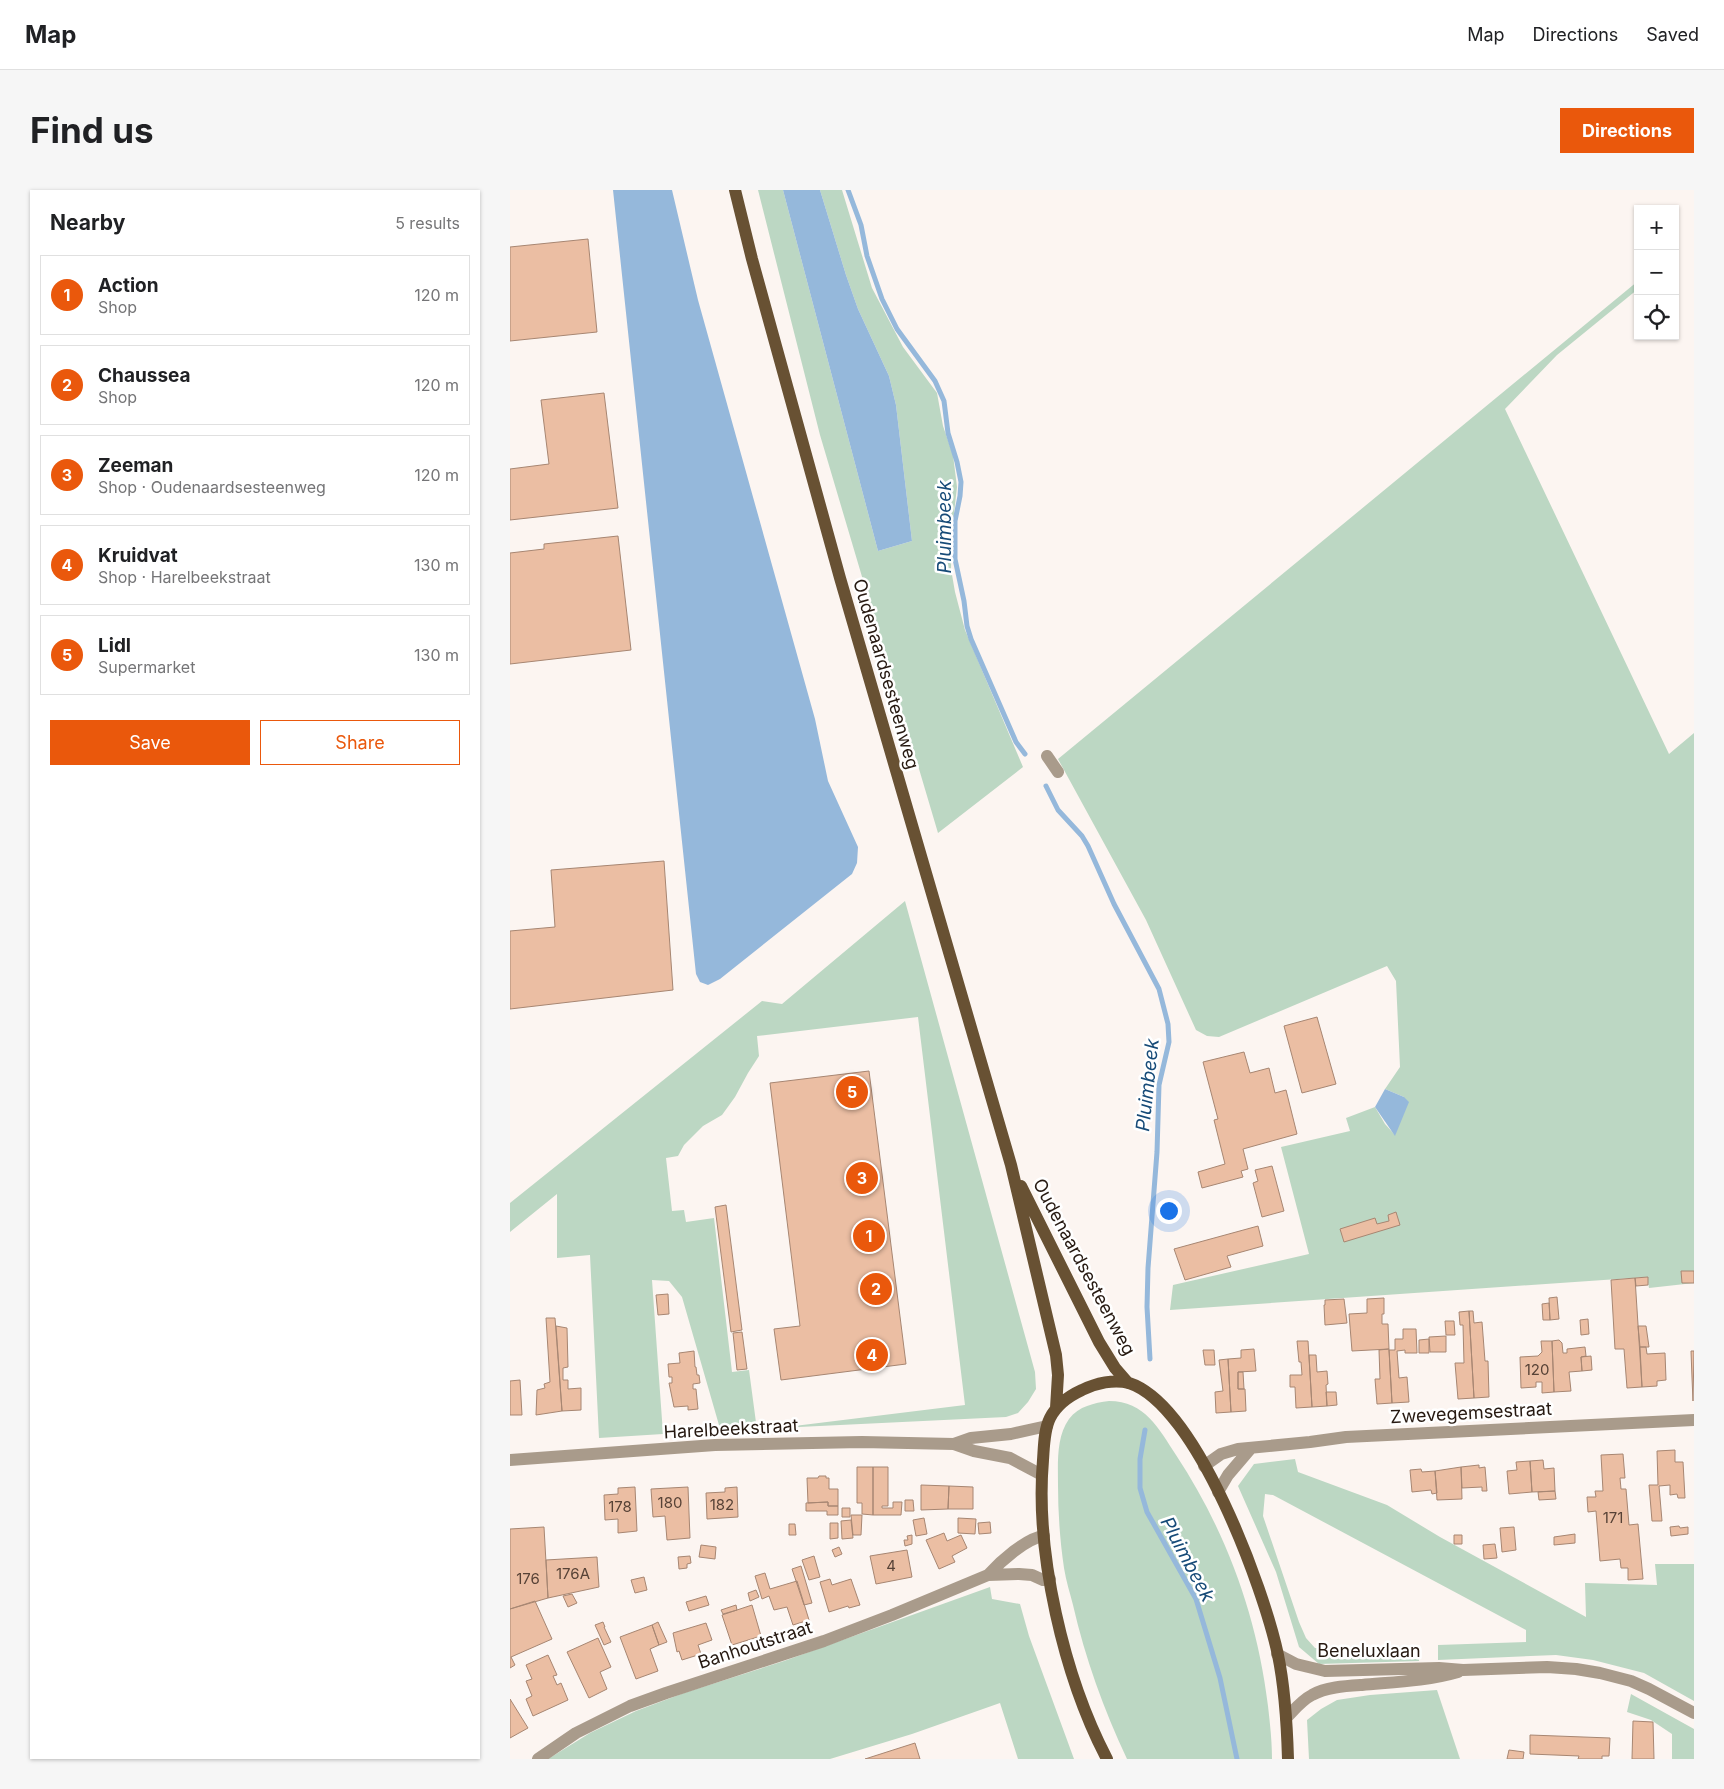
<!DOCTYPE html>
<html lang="en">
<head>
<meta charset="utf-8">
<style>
  :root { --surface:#fff; --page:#f6f6f6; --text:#202124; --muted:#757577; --line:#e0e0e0; --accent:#ea580c }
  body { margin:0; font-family:Inter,sans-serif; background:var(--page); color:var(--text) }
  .controls { position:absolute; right:15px; top:15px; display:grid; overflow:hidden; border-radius:0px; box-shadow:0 1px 4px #0004 }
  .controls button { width:45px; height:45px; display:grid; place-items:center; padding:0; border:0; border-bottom:1px solid var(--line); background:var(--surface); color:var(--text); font:25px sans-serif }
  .you { position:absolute; left:658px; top:1020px; width:18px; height:18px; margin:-12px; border:4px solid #fff; border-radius:50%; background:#1a73e8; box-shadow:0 0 0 8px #1a73e833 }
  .badge { display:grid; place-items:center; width:32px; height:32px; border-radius:50%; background:var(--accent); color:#fff; font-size:16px; font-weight:700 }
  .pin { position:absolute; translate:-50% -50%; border:2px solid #fff; box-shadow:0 1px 5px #0006 }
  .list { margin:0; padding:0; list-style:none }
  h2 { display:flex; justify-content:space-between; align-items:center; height:65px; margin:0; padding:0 20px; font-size:21px }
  h2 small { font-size:16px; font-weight:400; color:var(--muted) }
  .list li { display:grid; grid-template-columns:32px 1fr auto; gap:15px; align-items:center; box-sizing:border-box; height:80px; margin:0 10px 10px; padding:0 10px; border:1px solid var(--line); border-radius:0px }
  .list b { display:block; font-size:19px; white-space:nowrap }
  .list p { margin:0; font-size:16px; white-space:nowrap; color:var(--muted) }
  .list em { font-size:16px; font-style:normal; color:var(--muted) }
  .actions { display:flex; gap:10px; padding:15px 20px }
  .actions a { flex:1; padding:11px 0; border:1px solid var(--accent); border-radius:0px; text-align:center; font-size:18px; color:var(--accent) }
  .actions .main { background:var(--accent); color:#fff }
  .icon { flex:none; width:28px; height:28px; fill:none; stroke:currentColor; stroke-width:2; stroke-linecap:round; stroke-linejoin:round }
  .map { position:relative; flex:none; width:1184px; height:1569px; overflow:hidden; border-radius:0px }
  header { display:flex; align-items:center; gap:30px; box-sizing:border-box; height:70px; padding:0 25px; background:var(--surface); border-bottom:1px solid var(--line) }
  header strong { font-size:24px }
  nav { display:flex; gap:28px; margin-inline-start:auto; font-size:18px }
  .intro { display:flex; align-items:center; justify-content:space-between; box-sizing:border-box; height:120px; padding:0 30px }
  h1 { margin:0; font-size:35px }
  .button { padding:12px 22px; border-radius:0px; background:var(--accent); color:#fff; font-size:18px; font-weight:700 }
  main { display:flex; gap:30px; padding:0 30px }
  aside { flex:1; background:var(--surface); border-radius:0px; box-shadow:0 1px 4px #0004 }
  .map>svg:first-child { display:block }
</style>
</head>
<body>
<header>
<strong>Map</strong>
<nav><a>Map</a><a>Directions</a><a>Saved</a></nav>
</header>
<div class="intro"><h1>Find us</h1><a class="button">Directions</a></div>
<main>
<aside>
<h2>Nearby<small>5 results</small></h2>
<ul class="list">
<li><span class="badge">1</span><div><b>Action</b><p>Shop</p></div><em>120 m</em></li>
<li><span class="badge">2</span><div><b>Chaussea</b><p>Shop</p></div><em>120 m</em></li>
<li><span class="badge">3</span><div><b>Zeeman</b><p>Shop · Oudenaardsesteenweg</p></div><em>120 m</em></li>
<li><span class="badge">4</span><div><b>Kruidvat</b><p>Shop · Harelbeekstraat</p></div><em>130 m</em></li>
<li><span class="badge">5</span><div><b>Lidl</b><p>Supermarket</p></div><em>130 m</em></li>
</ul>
<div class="actions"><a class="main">Save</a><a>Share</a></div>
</aside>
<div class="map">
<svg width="1184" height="1569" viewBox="0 0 1184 1569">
  <rect width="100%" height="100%" fill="#fcf5f1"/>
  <path fill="#bcd7c3" d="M 248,0 L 273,0 L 368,361 L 402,351 L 386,215 L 379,186 L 348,119 L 336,85 L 310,0 L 332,0 L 362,98 L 393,157 L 427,203 L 433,236 L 443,265 L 447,297 L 442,341 L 441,379 L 445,402 L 455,440 L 513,577 L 428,643 L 310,245 Z
    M 1128,91 L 1128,99 L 1047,165 L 995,219 L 1159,564 L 1184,543 L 1184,1093 L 1139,1098 L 1137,1087 L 660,1120 L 663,1095 L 799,1064 L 771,957 L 840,941 L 836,928 L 865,917 L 875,934 L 885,945 L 894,907 L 875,899 L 890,877 L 886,791 L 877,776 L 709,847 L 697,846 L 686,840 L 636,730 L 548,569 Z
    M 395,711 L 525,1182 L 526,1199 L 518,1212 L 508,1223 L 496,1227 L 268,1238 L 455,1215 L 408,827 L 247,846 L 249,866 L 238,883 L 225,907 L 212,925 L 193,936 L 174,955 L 168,966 L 156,968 L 162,1021 L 174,1020 L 176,1032 L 204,1028 L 222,1182 L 239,1180 L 247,1240 L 211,1242 L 172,1107 L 159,1091 L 142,1090 L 153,1244 L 89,1248 L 80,1065 L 47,1068 L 47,1004 L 0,1042 L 0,1013 L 252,811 L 272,814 Z
    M 599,1211 C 635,1211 649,1239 666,1265 C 716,1341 747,1425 758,1516 C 760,1534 762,1551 762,1569 L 617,1569 C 594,1520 575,1468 563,1415 C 560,1403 556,1391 554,1378 C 550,1351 548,1323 548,1295 C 548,1274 546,1247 559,1229 C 569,1216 584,1213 599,1211 Z
    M 785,1269 L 788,1282 L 877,1315 L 930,1347 L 1076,1427 L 1075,1393 L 1147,1395 L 1145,1374 L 1184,1374 L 1184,1511 L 1134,1483 L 1083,1470 L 1046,1465 L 928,1470 L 928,1455 L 1016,1452 L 1016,1440 L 763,1305 L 755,1304 L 753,1326 L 789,1432 L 796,1448 L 805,1458 L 908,1456 L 909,1471 L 809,1474 L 789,1457 L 766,1382 L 728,1296 L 744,1274 Z
    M 480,1397 L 482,1409 L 510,1414 L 519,1446 L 564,1569 L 508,1569 L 490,1513 L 402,1544 L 320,1569 L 38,1569 L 80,1543 L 126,1521 L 174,1503 L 274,1471 Z
    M 927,1500 L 950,1569 L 799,1569 L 797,1530 L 811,1519 L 827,1510 L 860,1505 Z
    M 1121,1504 L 1184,1539 L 1184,1569 L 1162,1569 L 1162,1544 L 1141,1530 L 1117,1522 Z"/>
  <path fill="#95b8db" d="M 103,0 L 162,0 L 188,110 L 305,529 L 318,591 L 348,657 L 347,673 L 342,684 L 210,789 L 198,795 L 190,792 L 186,784 Z
    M 273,0 L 310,0 L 336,85 L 348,119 L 379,186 L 386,215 L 402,351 L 368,361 Z
    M 875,899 L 894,907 L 899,912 L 885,946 L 865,917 Z"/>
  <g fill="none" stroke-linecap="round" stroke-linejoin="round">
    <path stroke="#95b8db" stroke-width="5" d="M 338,0 L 351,35 L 357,66 L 372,109 L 387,139 L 425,191 L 434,211 L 438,243 L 447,272 L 451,292 L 450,306 L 445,331 L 445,369 L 454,411 L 457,436 L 461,449 L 506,552 L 515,564
      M 536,596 L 548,620 L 572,646 L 578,656 L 604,714 L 649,799 L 658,834 L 659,852 L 649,895 L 647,962 L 638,1078 L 637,1117 L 640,1169
      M 635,1240 L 630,1269 L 630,1298 L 637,1322 L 686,1409 L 710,1488 L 727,1569"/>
  </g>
  <path fill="#ebbea3" stroke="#a78672" d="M 78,49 L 87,142 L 0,151 L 0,57 Z
    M 94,203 L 108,318 L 0,330 L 0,279 L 39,274 L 31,210 Z
    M 108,346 L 121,460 L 0,474 L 0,363 L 34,359 L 34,354 Z
    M 154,671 L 163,800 L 0,819 L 0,741 L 45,737 L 41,680 Z
    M 807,827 L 826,894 L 792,903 L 774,836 Z
    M 734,862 L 740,883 L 759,878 L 765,903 L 776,900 L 787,944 L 733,959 L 738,979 L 731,981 L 733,987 L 692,998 L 688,982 L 715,974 L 704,930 L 708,929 L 693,872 Z
    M 359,881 L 396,1174 L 271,1190 L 264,1139 L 290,1136 L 260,893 Z
    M 762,976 L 774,1021 L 752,1027 L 743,993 L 748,991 L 745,980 Z
    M 216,1015 L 232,1140 L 221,1142 L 205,1017 Z
    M 886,1022 L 890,1035 L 834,1052 L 830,1039 L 865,1028 L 867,1034 L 879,1031 L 878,1025 Z
    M 748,1036 L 753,1056 L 717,1066 L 721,1077 L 675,1090 L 664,1059 Z
    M 1171,1081 L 1184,1081 L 1184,1093 L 1172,1093 Z
    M 1138,1087 L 1138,1095 L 1126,1096 L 1125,1088 Z
    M 1125,1088 L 1132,1197 L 1117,1198 L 1114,1159 L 1105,1159 L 1101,1090 Z
    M 158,1104 L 159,1124 L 148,1125 L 146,1105 Z
    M 1047,1107 L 1049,1129 L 1040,1130 L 1039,1108 Z
    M 874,1108 L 874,1124 L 872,1124 L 872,1134 L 878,1134 L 879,1159 L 842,1161 L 839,1124 L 857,1123 L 857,1109 Z
    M 834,1109 L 837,1133 L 815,1135 L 814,1115 L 815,1115 L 815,1110 Z
    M 1039,1113 L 1040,1130 L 1033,1130 L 1032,1114 Z
    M 959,1121 L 964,1208 L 948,1209 L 945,1173 L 954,1173 L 953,1135 L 950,1135 L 949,1122 Z
    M 959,1121 L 963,1121 L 964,1133 L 972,1132 L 975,1171 L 978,1171 L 979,1207 L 964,1208 Z
    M 36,1128 L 45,1128 L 52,1221 L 26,1225 L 27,1200 L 35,1198 L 34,1194 L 40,1192 Z
    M 1078,1129 L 1079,1144 L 1071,1145 L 1070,1130 Z
    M 935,1131 L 944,1131 L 945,1145 L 936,1145 Z
    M 46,1136 L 57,1138 L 58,1177 L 53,1178 L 53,1190 L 58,1190 L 58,1199 L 71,1198 L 71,1220 L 52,1221 Z
    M 1128,1136 L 1136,1136 L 1139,1157 L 1130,1157 Z
    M 893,1139 L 906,1139 L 907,1163 L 895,1163 L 895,1160 L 887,1161 L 889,1188 L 897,1187 L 899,1212 L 882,1213 L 879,1160 L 885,1160 L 885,1149 L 893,1149 Z
    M 232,1142 L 237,1179 L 227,1180 L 223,1143 Z
    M 936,1146 L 936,1162 L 920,1162 L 919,1147 Z
    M 919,1149 L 919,1163 L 909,1163 L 909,1150 Z
    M 1049,1150 L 1052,1153 L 1053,1163 L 1057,1163 L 1057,1159 L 1075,1157 L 1076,1166 L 1071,1167 L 1072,1181 L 1059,1182 L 1061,1201 L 1044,1202 L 1042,1151 Z
    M 787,1151 L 798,1151 L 802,1217 L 786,1218 L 785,1197 L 780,1197 L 780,1185 L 792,1185 L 791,1172 L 789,1172 Z
    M 1031,1151 L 1042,1151 L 1044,1202 L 1032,1203 L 1032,1192 L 1026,1192 L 1026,1197 L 1011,1198 L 1010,1167 L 1028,1166 L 1032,1162 Z
    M 1130,1157 L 1136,1157 L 1137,1164 L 1155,1163 L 1156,1190 L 1147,1191 L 1147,1196 L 1132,1197 Z
    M 744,1159 L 746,1181 L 728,1182 L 728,1199 L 735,1199 L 736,1221 L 721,1222 L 718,1169 L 731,1168 L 731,1160 Z
    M 879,1159 L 882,1213 L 867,1214 L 865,1189 L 870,1189 L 869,1160 Z
    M 693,1160 L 704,1160 L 705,1175 L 695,1175 Z
    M 184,1161 L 185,1177 L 186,1177 L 187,1185 L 189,1185 L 190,1193 L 183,1194 L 183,1199 L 186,1199 L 188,1219 L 178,1220 L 178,1216 L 164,1217 L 159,1193 L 162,1193 L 162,1187 L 159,1187 L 158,1174 L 170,1173 L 169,1163 Z
    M 1181,1161 L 1184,1161 L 1183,1211 L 1182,1188 Z
    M 799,1165 L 806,1165 L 807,1182 L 817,1181 L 818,1194 L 816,1195 L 817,1216 L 802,1217 Z
    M 1081,1166 L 1082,1180 L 1072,1181 L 1071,1167 Z
    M 718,1169 L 721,1222 L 706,1223 L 705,1202 L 713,1201 L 709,1170 Z
    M 728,1182 L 733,1182 L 734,1199 L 728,1199 Z
    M 10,1190 L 12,1225 L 0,1225 L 0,1191 Z
    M 816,1202 L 826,1202 L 827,1215 L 817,1216 Z
    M 1165,1260 L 1165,1272 L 1173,1272 L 1175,1308 L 1168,1308 L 1167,1304 L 1160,1305 L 1160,1295 L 1149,1296 L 1152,1331 L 1142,1331 L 1139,1295 L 1148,1295 L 1147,1261 Z
    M 1113,1264 L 1115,1288 L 1110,1288 L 1111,1299 L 1116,1299 L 1119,1335 L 1128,1334 L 1133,1389 L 1118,1390 L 1118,1378 L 1111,1378 L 1110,1369 L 1090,1371 L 1086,1321 L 1078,1322 L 1077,1307 L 1086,1307 L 1085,1301 L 1093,1301 L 1091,1265 Z
    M 1033,1270 L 1034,1279 L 1044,1278 L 1045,1301 L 1022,1302 L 1020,1271 Z
    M 1020,1271 L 1022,1302 L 999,1304 L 997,1281 L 1007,1280 L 1006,1272 Z
    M 969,1275 L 969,1278 L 975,1277 L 977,1301 L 972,1301 L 972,1297 L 952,1298 L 951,1277 Z
    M 347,1277 L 363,1277 L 363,1325 L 352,1324 L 352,1313 L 347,1313 Z
    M 363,1277 L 378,1277 L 378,1316 L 372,1316 L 372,1318 L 383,1318 L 383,1312 L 392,1312 L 391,1325 L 363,1325 Z
    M 951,1277 L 952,1309 L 927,1310 L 925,1281 Z
    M 911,1279 L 912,1282 L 925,1281 L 927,1303 L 922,1304 L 921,1300 L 902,1302 L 900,1280 Z
    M 309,1286 L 316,1286 L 316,1288 L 319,1288 L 319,1299 L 328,1299 L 328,1316 L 318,1316 L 318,1312 L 298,1313 L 297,1288 L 308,1288 Z
    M 411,1295 L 439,1296 L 438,1319 L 411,1320 Z
    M 439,1296 L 463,1297 L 463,1319 L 438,1319 Z
    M 125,1297 L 127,1341 L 108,1343 L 108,1329 L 95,1330 L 94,1305 L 108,1304 L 108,1298 Z
    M 178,1297 L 180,1348 L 157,1350 L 155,1326 L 143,1327 L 141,1299 Z
    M 227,1297 L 228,1327 L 197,1329 L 196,1303 L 215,1302 L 215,1298 Z
    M 1045,1301 L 1046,1309 L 1029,1310 L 1028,1302 Z
    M 395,1310 L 403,1310 L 404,1321 L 395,1321 Z
    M 318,1312 L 318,1316 L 328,1316 L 328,1325 L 317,1325 L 317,1321 L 296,1321 L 296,1313 Z
    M 332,1318 L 340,1318 L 340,1327 L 332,1327 Z
    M 341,1325 L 352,1325 L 351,1345 L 343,1345 Z
    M 414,1328 L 417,1344 L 406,1346 L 403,1330 Z
    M 448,1328 L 466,1329 L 465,1344 L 448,1343 Z
    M 341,1330 L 343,1348 L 332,1349 L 331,1331 Z
    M 480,1332 L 481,1343 L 469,1344 L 468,1333 Z
    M 320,1333 L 328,1333 L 328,1348 L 320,1349 Z
    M 279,1334 L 285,1334 L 286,1345 L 279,1345 Z
    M 1169,1336 L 1170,1338 L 1178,1337 L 1178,1344 L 1161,1346 L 1160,1337 Z
    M 34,1337 L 38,1408 L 0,1419 L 0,1339 Z
    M 1004,1337 L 1006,1360 L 992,1362 L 990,1338 Z
    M 434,1343 L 437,1351 L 451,1345 L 457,1358 L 442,1366 L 445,1372 L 429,1379 L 416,1350 Z
    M 1065,1344 L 1065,1353 L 1044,1355 L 1044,1347 Z
    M 402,1345 L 402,1354 L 395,1356 L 394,1350 L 398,1350 L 397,1346 Z
    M 944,1345 L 952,1345 L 952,1354 L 944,1354 Z
    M 985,1354 L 987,1368 L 974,1369 L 973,1355 Z
    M 191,1355 L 206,1357 L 205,1369 L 189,1367 Z
    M 329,1357 L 332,1364 L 325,1367 L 322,1360 Z
    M 397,1360 L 402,1387 L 366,1394 L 360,1366 Z
    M 180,1366 L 181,1373 L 177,1374 L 177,1378 L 169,1379 L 168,1367 Z
    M 304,1366 L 310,1387 L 299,1390 L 292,1370 Z
    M 87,1367 L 89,1397 L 38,1408 L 36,1370 Z
    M 291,1376 L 302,1413 L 294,1415 L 282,1379 Z
    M 255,1383 L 260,1399 L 287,1391 L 299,1430 L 283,1435 L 277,1417 L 264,1420 L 259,1406 L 252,1409 L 245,1386 Z
    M 134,1387 L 137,1400 L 125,1403 L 121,1390 Z
    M 320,1389 L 322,1395 L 341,1389 L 350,1415 L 339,1418 L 338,1416 L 319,1422 L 310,1392 Z
    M 246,1400 L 249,1407 L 240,1411 L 238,1403 Z
    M 62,1404 L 67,1413 L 58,1417 L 53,1406 Z
    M 196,1406 L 199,1415 L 179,1421 L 176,1412 Z
    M 25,1411 L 42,1449 L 1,1467 L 5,1475 L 0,1478 L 0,1419 Z
    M 226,1415 L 227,1420 L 213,1424 L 211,1420 Z
    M 242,1415 L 251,1446 L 222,1455 L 212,1425 Z
    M 93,1432 L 95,1437 L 94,1437 L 101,1452 L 94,1455 L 85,1435 Z
    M 148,1432 L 157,1452 L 149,1455 L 142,1435 Z
    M 196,1433 L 202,1450 L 188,1455 L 191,1464 L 172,1470 L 169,1461 L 167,1462 L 163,1443 Z
    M 142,1435 L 149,1455 L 140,1459 L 148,1481 L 126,1489 L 110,1447 Z
    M 88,1448 L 101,1477 L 90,1482 L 97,1499 L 79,1508 L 57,1462 Z
    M 38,1465 L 47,1485 L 43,1486 L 47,1495 L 51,1493 L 58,1510 L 23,1526 L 16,1509 L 22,1506 L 16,1491 L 22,1489 L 16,1475 Z
    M 0,1509 L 18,1538 L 0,1548 Z
    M 1123,1531 L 1143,1532 L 1144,1569 L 1122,1569 Z
    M 1020,1545 L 1100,1548 L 1099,1566 L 1092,1566 L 1092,1569 L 1068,1569 L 1069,1566 L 1020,1564 Z
    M 405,1553 L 410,1569 L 355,1569 Z
    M 999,1560 L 1014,1562 L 1013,1569 L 997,1569 Z"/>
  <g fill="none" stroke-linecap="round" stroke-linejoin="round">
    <path stroke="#a99b8b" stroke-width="12" d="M 537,566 L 548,582
      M 444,1254 L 464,1261 L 500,1268 L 532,1285
      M 0,1270 L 205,1255 L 352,1252 L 444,1254 L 461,1248 L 501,1244 L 537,1236
      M 694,1276 L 711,1264 L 728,1259 L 800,1252 L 836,1247 L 1184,1230
      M 708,1302 L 718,1285 L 741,1258
      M 478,1385 C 490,1372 516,1348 534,1346
      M 767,1464 L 786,1474 L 815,1481 L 929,1478 L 953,1480 L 1037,1477 L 1066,1479 L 1090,1483 L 1121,1491 L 1139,1499 L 1184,1523
      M 776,1528 C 784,1520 792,1510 802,1505 C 816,1497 836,1496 852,1495 C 884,1492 917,1491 948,1482
      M 28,1569 L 66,1543 L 120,1516 L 156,1503 L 314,1451 L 382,1425 L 478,1385 L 509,1384 L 522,1385 L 533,1390 L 540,1389"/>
    <path stroke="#685133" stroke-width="12" d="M 225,0 L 242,69 L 330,388 L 501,975 L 546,1165 L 548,1185 L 546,1218
      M 511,996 L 589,1152 L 605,1178 L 618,1193
      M 597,1569 C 554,1487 525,1363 533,1270 C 534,1256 534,1240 540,1228 C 547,1214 559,1206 572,1200 C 586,1193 604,1189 619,1193 C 687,1215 754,1399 768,1465 C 775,1499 777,1534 778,1569"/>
  </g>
  <g text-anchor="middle" stroke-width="5" stroke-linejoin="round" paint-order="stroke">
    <g font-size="15" fill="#574236">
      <text x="1027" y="1185">120</text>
      <text x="160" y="1318">180</text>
      <text x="212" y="1320">182</text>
      <text x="110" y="1322">178</text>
      <text x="1103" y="1333">171</text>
      <text x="381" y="1381">4</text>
      <text x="63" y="1389">176A</text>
      <text x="18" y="1394">176</text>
    </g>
    <g font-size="18" fill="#261911" stroke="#fff">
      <text transform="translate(376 484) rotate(74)" y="6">Oudenaardsesteenweg</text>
      <text transform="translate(574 1077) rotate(62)" y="6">Oudenaardsesteenweg</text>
      <text transform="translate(961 1223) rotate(-3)" y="6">Zwevegemsestraat</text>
      <text transform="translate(221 1239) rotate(-3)" y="6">Harelbeekstraat</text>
      <text transform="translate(245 1455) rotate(-18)" y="6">Banhoutstraat</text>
      <text x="859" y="1467">Beneluxlaan</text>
    </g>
    <g font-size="19" font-style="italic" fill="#174b78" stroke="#fff">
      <text transform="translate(434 337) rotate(-90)" y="7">Pluimbeek</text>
      <text transform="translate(637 895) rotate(-84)" y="7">Pluimbeek</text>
      <text transform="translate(678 1369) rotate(62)" y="7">Pluimbeek</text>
    </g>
  </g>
</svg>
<div class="controls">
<button>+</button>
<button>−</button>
<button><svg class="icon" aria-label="locate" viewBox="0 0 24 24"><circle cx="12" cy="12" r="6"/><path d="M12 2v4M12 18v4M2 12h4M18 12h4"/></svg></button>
</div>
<div class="you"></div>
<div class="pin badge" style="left:359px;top:1046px">1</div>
<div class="pin badge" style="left:366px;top:1099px">2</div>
<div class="pin badge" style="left:352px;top:988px">3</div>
<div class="pin badge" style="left:362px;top:1165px">4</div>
<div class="pin badge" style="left:342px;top:902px">5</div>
</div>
</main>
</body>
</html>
